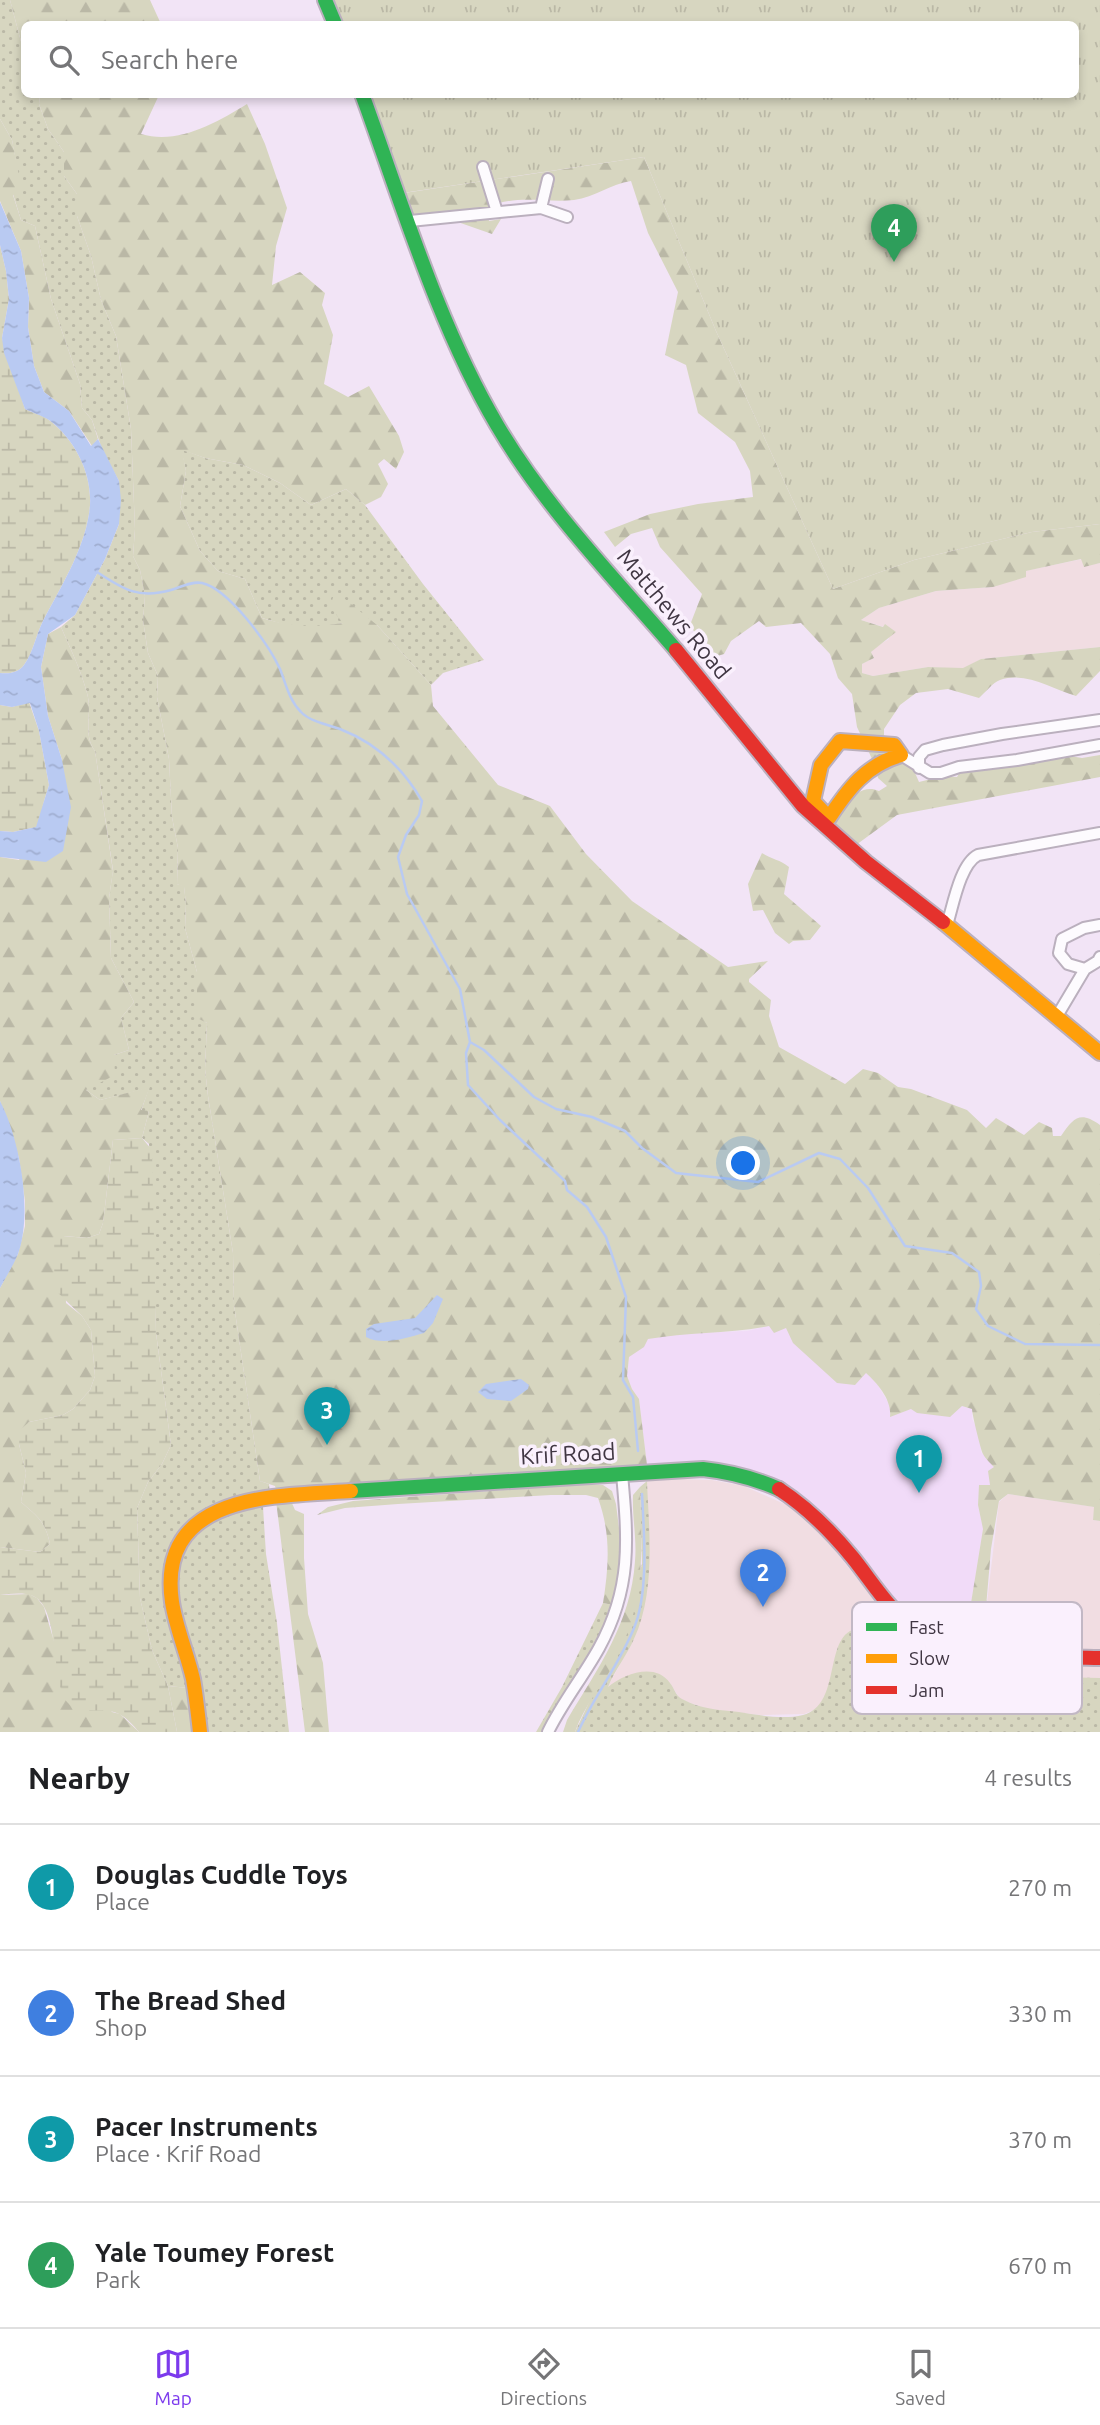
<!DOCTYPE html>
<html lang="en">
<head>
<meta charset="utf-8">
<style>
  :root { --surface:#fff; --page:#f2f2f2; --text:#202124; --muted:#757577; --line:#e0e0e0; --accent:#7c3aed }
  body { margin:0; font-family:Ubuntu,sans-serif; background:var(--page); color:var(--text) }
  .you { position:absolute; left:744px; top:1164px; width:24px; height:24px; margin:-18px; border:5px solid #fff; border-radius:50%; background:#1a73e8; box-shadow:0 0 0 10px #1a73e833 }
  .badge { display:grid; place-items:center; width:46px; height:46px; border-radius:50%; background:var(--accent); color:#fff; font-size:23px; font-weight:700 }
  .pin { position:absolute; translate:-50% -58px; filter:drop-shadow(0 2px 4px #0008) }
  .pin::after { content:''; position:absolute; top:37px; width:24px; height:21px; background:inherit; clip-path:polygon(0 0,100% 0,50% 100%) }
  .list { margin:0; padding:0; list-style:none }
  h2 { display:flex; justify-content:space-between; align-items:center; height:91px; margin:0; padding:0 28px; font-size:30px }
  h2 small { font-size:23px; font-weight:400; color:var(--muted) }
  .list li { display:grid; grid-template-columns:46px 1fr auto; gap:21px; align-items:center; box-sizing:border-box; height:126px; padding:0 28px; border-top:2px solid var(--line) }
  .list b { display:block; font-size:26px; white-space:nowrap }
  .list p { margin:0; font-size:23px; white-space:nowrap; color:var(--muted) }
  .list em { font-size:23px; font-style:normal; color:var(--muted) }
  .icon { flex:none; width:38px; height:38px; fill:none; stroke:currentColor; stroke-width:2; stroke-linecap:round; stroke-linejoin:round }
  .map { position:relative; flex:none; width:1100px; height:1732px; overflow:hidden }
  .search { position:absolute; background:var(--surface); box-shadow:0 4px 10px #0003; left:21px; right:21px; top:21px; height:77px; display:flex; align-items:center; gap:18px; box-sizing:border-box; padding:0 24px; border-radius:10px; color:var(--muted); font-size:26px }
  .sheet { height:595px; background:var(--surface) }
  nav { display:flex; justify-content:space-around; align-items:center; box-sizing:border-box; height:98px; border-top:2px solid var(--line); background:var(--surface); font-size:19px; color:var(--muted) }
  nav a { display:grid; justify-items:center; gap:4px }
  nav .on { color:var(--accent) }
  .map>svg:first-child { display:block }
</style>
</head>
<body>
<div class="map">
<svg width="1100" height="1732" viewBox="0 0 1100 1732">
  <defs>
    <pattern id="grass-dots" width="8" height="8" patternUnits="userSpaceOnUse" patternTransform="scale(1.75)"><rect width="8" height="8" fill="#d7d6c0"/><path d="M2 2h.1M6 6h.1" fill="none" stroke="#bab8a6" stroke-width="1.8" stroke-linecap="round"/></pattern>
    <pattern id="forest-firs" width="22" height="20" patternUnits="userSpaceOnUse" patternTransform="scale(1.75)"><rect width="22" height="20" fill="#d7d6c0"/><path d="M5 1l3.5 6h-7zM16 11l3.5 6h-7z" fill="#bab8a6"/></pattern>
    <pattern id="wetland-marsh" width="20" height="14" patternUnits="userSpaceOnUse" patternTransform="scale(1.75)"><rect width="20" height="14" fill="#d7d6c0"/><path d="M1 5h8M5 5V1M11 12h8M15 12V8" fill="none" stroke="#bab8a6"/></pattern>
    <pattern id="park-tufts" width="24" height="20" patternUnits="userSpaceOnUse" patternTransform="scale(1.75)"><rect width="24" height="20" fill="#d7d6c0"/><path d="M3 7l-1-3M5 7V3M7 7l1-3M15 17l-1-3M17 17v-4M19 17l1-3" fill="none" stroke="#bab8a6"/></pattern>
    <pattern id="water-ripples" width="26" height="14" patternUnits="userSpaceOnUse" patternTransform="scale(1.75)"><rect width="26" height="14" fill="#b9caf2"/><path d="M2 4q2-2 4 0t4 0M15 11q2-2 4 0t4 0" fill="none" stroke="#a0aed1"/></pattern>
  </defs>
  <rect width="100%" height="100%" fill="#f2e4f6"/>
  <path fill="#f1dde2" d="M 1082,559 L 1084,566 L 1100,563 L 1100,647 L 981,659 L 963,669 L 928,667 L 873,676 L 862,673 L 862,664 L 874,658 L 871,652 L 874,648 L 889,639 L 885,625 L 884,627 L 861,620 L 879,608 L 936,591 L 993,587 L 1025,571 Z
    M 681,1479 L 712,1480 L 744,1486 L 789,1506 L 819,1530 L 892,1623 L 938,1652 L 958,1659 L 963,1617 L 985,1619 L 999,1502 L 1008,1494 L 1095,1507 L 1093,1520 L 1100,1521 L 1100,1732 L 824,1696 L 819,1708 L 804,1714 L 761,1715 L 707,1709 L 680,1699 L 670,1683 L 607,1688 L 634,1639 L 641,1618 L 648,1582 L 647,1481 Z"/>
  <path fill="#f1dbf8" d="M 769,1326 L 787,1328 L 866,1372 L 877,1384 L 891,1407 L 890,1416 L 911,1409 L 962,1406 L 972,1409 L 972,1419 L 979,1433 L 981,1452 L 994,1467 L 990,1485 L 980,1485 L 978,1505 L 983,1529 L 971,1603 L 963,1617 L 961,1642 L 949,1639 L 922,1626 L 892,1600 L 862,1558 L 833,1524 L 775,1479 L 747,1468 L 722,1465 L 696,1463 L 647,1465 L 639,1399 L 632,1389 L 627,1376 L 629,1357 L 648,1339 L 671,1334 L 747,1331 Z"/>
  <path fill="url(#grass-dots)" d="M 0,0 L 10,0 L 24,53 L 24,94 L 40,95 L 39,104 L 48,129 L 64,152 L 64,176 L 77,194 L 77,216 L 91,256 L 101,300 L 116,336 L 131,429 L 135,529 L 133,556 L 140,570 L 145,596 L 143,620 L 148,653 L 158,676 L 157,697 L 169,759 L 172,817 L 178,848 L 177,884 L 184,886 L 186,904 L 185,928 L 197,972 L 197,1017 L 207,1023 L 205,1069 L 208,1096 L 233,1253 L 234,1305 L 260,1481 L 269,1484 L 270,1494 L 205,1511 L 166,1578 L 188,1688 L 168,1686 L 152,1650 L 140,1598 L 137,1508 L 148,1482 L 162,1464 L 171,1445 L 156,1333 L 149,1144 L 142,1138 L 149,1111 L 141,1111 L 149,1088 L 100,1100 L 86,1090 L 114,1055 L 129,1050 L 121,1018 L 134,1002 L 111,958 L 109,898 L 113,870 L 95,751 C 82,733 93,714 87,693 C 81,670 70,648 61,627 L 75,615 L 105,559 L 119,524 L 119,481 L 103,452 L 92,420 L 82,408 L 80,384 L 51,299 L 35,226 L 21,220 L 13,194 L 16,163 L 12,140 L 0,119 Z
    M 181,449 L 205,458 L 243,465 L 280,483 L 311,505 L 346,489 L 365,505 L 423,584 L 484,660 L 443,673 L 431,685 L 377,625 L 343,623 L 321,627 L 293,627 L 262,618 L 245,579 L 218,571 L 200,551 L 180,506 L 186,471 Z
    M 647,1481 C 649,1531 656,1591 634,1639 C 627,1655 615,1670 608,1687 C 624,1674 655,1662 670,1683 C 675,1689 675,1695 682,1699 C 700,1709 720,1710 739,1712 C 759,1715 783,1720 803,1715 C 842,1705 823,1638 855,1629 C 879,1623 898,1654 920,1661 C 978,1678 1040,1676 1100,1678 L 1100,1732 L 575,1732 L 594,1692 L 613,1664 L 642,1564 L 640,1487 Z
    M 252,1505 L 263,1507 L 266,1554 L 277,1623 L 289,1732 L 205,1732 L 176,1596 C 177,1542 204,1521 252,1505 Z
    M 603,1603 L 613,1605 L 596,1645 L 545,1732 L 536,1732 L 562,1687 Z"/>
  <path fill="url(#forest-firs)" d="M 10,0 L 150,0 L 161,24 L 24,24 L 24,53 Z
    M 40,95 L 159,95 L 141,134 C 178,145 216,123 247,104 L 265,144 L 287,208 L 276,246 L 272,285 L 300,272 L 325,293 L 322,305 L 333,335 L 324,384 L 348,397 L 369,386 L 399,436 L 404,452 L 396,469 L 384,459 L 378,464 L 388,484 L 381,497 L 365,505 L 346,489 L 311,505 L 280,483 L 243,465 L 205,458 L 182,450 L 186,471 L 180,506 L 200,551 L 218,571 L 245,579 L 262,618 C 292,627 311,628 343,623 L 330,607 L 335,591 L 377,625 L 431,685 L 433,706 L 498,785 L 550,806 L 586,854 L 632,901 L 728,967 L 768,961 L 749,979 L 749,982 L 771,1000 L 769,1016 L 779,1047 L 845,1084 L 863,1069 L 878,1073 L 898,1087 L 911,1089 L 967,1110 L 986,1128 L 996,1118 L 1024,1135 L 1039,1122 L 1052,1128 L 1053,1136 L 1061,1136 C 1074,1117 1080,1111 1100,1125 L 1100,1521 L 1093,1520 L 1094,1507 L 1008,1494 L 999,1501 L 991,1549 L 985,1619 L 963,1617 L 971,1603 L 983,1529 L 978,1505 L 979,1485 L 990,1485 L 988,1471 L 994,1467 C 990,1463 985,1458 983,1454 C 981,1451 972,1414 972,1409 L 962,1406 L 950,1417 L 917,1413 L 911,1409 L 890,1417 C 892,1400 878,1384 866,1373 L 855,1385 L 837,1383 L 793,1343 L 786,1328 L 774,1333 L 769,1326 C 729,1334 688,1332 648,1339 L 644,1347 L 629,1357 L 627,1376 L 632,1389 L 639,1399 L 647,1465 L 276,1489 L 275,1486 L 260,1481 L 234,1305 L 233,1253 L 208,1096 L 205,1069 L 207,1023 L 197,1018 L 197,972 L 185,928 L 186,904 L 184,887 L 177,884 L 178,848 L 172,817 L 169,759 L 157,697 L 158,676 L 148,653 L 143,620 L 145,596 L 140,570 L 133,556 L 135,529 L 131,429 L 116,336 L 101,300 L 91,256 L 77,216 L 77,194 L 64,176 L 64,152 L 48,129 L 39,104 Z
    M 0,119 L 12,140 L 22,191 L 13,195 L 21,220 L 35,226 L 51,299 L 80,384 L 82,408 L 92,420 L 98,439 L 92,446 L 69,411 L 44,392 L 34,366 L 28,327 L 29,298 L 21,251 L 0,201 Z
    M 644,157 L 716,331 L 833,589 L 914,560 L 1032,532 L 1100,524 L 1100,563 L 1084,567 L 1081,559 L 1026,571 L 1026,577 L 993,587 L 936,591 L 879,608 L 861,620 L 883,627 L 885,624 L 896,632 L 871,652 L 874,658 L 862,664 L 862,673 L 873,676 L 928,667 L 963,668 L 981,659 L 1100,647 L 1100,671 L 1076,696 C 1051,689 1027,671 1000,680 C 993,682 985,693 979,698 L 948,689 L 916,693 L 900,705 L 884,729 L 884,735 L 892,752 L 873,761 L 857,727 L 852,694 L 838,678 L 830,654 L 801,623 L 766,627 L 759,621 L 731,641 L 724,654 L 711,658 L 690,625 L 702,594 L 660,547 L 652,528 L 631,534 L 615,547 L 604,532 L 650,514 L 698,504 L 753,497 L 750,471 L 735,442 L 698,413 L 686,365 L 665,355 L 678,292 L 648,233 L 631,181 C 611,184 595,197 574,200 C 546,203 512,194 487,208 L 489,221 L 501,219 L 492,234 L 432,213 L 413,215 L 404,193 Z
    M 61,627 C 70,648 81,670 87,693 C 93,714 82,733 95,751 L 113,871 L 109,898 L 111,958 L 134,1002 L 121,1018 L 129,1050 L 114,1055 L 115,1075 L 86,1090 L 100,1100 L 150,1087 L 141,1110 L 149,1111 L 142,1138 L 113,1140 L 103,1223 L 99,1234 L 87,1238 L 64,1236 L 66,1303 L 82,1316 L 91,1330 L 95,1376 L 90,1390 L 73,1409 L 63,1415 L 29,1422 L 19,1444 L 26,1473 L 21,1502 C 38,1517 45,1521 50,1544 L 40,1552 L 0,1547 L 0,1288 L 18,1254 L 25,1226 L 25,1201 L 19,1158 L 0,1101 L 0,857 L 19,860 L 62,760 L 48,716 L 41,667 L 48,634 Z
    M 1064,755 L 1082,758 L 1100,755 L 1100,777 L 897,815 L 856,845 L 831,824 C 840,809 858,781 879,791 L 887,786 L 878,778 L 876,768 L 897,759 L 912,766 L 919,782 L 943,776 L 957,777 L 961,770 Z
    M 762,853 C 771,859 781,860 789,867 L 784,894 L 821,926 L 810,940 L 793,941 L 789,944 L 775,933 L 763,910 L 753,911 L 748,884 Z
    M 583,1484 L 603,1485 L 612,1491 L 616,1504 L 622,1552 L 613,1605 L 603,1603 C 609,1565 611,1534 598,1498 L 586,1495 L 551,1495 L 398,1504 L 345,1508 L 317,1515 L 328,1507 L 353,1501 Z
    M 640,1487 C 642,1553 646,1601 615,1662 C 602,1686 584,1706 575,1732 L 563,1732 L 567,1720 C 598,1668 631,1623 635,1561 C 637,1539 632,1517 633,1495 Z
    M 276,1501 L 291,1501 L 295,1510 L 304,1514 L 304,1558 L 308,1614 L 323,1663 L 329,1732 L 305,1732 Z
    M 29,1594 L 37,1598 L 44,1607 L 55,1645 L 112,1712 L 120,1714 L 139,1732 L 0,1732 L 0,1595 Z
    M 168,1686 L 188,1688 L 192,1732 L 177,1732 Z"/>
  <path fill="url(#wetland-marsh)" d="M 0,245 L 6,271 L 9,299 L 2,338 L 25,409 C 33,413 43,415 49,420 C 77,441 95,479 89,514 C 83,552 60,588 43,621 C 36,635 33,653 24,665 C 18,673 9,674 0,673 Z
    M 29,702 L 39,731 L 49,785 L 36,827 L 13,832 L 0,831 L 0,705 L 12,707 Z
    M 142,1138 L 152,1150 L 156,1333 L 171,1445 L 162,1464 L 148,1482 L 137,1508 L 140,1598 L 152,1650 L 168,1686 L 177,1732 L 139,1732 C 134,1726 126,1717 119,1714 C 103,1705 81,1718 67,1702 C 51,1683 60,1607 33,1596 C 23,1592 10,1594 0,1595 L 0,1547 L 40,1552 L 50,1544 C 45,1521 38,1517 21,1502 L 26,1473 L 19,1444 L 19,1431 L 29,1422 L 63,1415 L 73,1409 L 90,1390 L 95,1376 L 91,1330 L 82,1316 L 54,1289 L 54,1243 L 63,1236 L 87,1238 L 99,1234 L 103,1223 L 113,1140 Z"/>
  <path fill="url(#park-tufts)" d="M 325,0 L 1100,0 L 1100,524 L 1032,532 L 914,560 L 833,589 L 716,331 L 644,157 L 396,194 L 360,95 L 1076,94 L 1076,24 L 334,24 Z"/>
  <path fill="url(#water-ripples)" d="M 0,202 L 21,251 L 29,298 L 28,327 L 34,366 L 44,392 L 69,411 L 91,446 L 98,439 L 119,481 L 121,500 L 119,524 L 105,559 L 75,615 L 48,634 L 41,667 L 48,716 L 62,760 L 71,807 L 63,851 L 46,862 L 0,857 L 0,831 L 13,832 L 36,827 L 49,785 L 39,731 L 30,703 L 12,707 L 0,705 L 0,673 C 9,674 18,673 24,665 C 33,653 36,635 43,621 C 60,588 83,552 89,514 C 95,479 77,441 49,420 C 43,416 33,413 25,409 L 4,353 L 2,338 L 9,299 L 6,271 L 0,245 Z
    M 0,1101 C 20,1139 33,1213 18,1254 C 13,1266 6,1277 0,1288 Z
    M 437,1295 L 443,1299 L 433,1323 L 424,1333 C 406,1338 383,1346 366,1337 L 366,1329 L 374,1324 L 415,1318 Z
    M 521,1379 L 529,1385 L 528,1389 L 511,1401 L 487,1399 L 478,1392 L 486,1384 Z"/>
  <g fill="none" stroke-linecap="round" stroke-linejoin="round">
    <path stroke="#b9caf2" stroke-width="2.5" d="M 97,572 C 124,590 139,599 171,590 C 181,587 192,581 202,583 C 229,589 269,645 280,669 C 286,684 289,700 301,712 C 309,721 328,725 340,729 C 376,743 403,768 422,801 L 419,815 L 406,835 L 398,857 L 407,894 L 460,989 L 470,1042 L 484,1050 L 534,1097 L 556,1109 L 592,1117 L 625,1131 L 642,1148 L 676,1173 L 758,1182 L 819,1153 L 840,1159 L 868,1188 L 905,1246 L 952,1253 L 979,1272 L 981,1286 L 976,1309 L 988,1326 L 1025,1344 L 1100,1345
      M 470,1042 L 466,1053 L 468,1085 L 500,1120 L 565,1181 L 567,1190 L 587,1207 L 606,1237 L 626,1297 L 623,1380 L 633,1397 L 638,1451
      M 578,1732 C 594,1696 619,1665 634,1628 C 649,1592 644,1532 642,1494"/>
    <g stroke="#bbb0be" stroke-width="14">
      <path id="street" d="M 483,167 L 497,212
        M 541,208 L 548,179
        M 410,221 L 541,208 L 567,217
        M 901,755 L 930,773 L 941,773 L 959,767 L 1017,760 L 1100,745
        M 919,768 L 919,757 L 925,750 L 943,745 L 1002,734 L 1100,720
        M 947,925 C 953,906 960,864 978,855 L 1100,833
        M 1100,925 L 1084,928 L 1062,939 L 1059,953 L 1068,964 L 1085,969 L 1098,961 L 1100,957
        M 1057,1016 L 1085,969
        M 548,1732 C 562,1703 583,1677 599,1648 C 632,1588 628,1540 622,1474"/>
    </g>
    <g stroke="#bbb0be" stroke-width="18">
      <path id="fast" d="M 325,0 L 335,24
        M 362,94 C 402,203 438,325 497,425 C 545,507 614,578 676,650
        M 351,1491 L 703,1469 C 731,1472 754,1478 779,1489"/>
    </g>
    <g stroke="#bbb0be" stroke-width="18">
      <path id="slow" d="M 840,741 L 894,745 L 901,755 C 866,765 848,789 829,818 L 813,801 L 821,765 Z
        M 943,922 L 1100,1053
        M 200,1732 C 198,1715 196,1696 193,1679 C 187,1653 176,1628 172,1602 C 156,1492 278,1496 351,1491"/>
    </g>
    <g stroke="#bbb0be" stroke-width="18">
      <path id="jam" d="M 676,650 L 803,806 L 866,862 L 943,922
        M 779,1489 C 808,1508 831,1531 853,1558 C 873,1583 890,1612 917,1630 C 965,1662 1044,1656 1100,1658"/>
    </g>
    <use href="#street" stroke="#fdfbfe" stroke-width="10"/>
    <use href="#fast" stroke="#30b455" stroke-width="14"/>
    <use href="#slow" stroke="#ff9f0a" stroke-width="14"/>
    <use href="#jam" stroke="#e5322d" stroke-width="14"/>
  </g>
  <g text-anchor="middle" stroke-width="7" stroke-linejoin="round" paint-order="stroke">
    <g font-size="23" fill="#403643" stroke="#faf0fd">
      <text transform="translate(674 614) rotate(50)" y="8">Matthews Road</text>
      <text transform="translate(568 1454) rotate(-3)" y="8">Krif Road</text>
    </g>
  </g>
  <rect x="852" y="1602" width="230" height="112" rx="10" fill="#faf0fd" stroke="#c2b8c5" stroke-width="2"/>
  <rect x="866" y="1623" width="31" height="8" fill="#30b455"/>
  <rect x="866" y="1654" width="31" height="9" fill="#ff9f0a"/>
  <rect x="866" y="1686" width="31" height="8" fill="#e5322d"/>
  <g font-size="19" fill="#403643">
    <text x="909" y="1634">Fast</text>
    <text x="909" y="1665">Slow</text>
    <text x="909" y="1697">Jam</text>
  </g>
</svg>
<div class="you"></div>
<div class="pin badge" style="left:919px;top:1493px;background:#0f9aa8">1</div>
<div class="pin badge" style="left:763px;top:1607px;background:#3f7fe0">2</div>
<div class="pin badge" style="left:327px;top:1445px;background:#0f9aa8">3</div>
<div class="pin badge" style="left:894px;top:262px;background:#2e9e5b">4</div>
<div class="search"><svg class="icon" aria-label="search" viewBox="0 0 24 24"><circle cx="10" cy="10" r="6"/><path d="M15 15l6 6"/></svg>Search here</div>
</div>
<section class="sheet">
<h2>Nearby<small>4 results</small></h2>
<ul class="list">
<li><span class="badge" style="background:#0f9aa8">1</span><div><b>Douglas Cuddle Toys</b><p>Place</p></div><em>270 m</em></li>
<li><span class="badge" style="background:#3f7fe0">2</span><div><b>The Bread Shed</b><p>Shop</p></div><em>330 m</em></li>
<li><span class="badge" style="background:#0f9aa8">3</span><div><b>Pacer Instruments</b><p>Place · Krif Road</p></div><em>370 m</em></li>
<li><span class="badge" style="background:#2e9e5b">4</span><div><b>Yale Toumey Forest</b><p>Park</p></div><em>670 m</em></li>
</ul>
</section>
<nav>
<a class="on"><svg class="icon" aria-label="map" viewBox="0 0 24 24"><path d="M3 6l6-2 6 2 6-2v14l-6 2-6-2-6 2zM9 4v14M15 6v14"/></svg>Map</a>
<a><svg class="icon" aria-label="directions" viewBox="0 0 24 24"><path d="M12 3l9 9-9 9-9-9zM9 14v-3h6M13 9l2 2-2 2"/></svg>Directions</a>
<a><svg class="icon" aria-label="saved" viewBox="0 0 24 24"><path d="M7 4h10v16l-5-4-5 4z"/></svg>Saved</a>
</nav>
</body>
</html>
